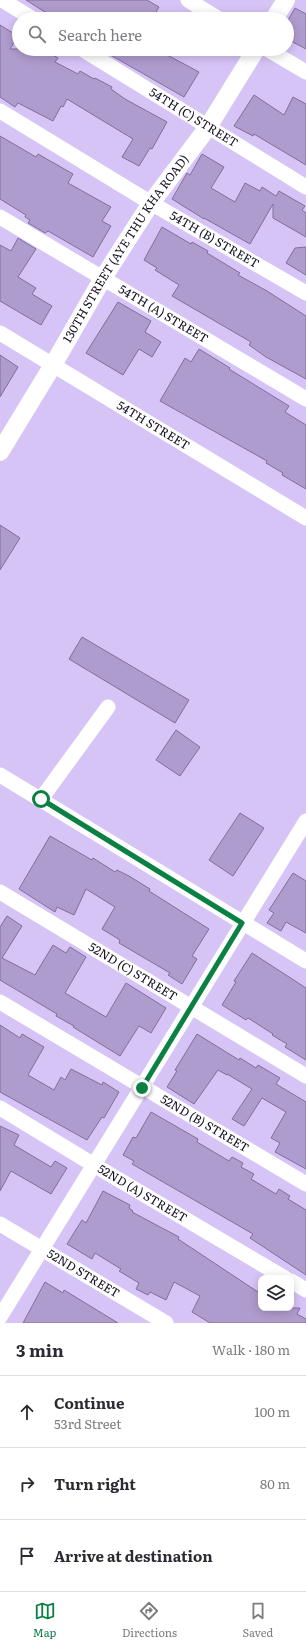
<!DOCTYPE html>
<html lang="en">
<head>
<meta charset="utf-8">
<style>
  :root { --surface:#fff; --page:#f7f7f7; --text:#2b2b33; --muted:#7c7c81; --line:#e1e1e2; --accent:#0b8043 }
  body { margin:0; font-family:Literata,serif; background:var(--page); color:var(--text) }
  .controls { position:absolute; right:12px; bottom:12px; display:grid; overflow:hidden; border-radius:8px; box-shadow:0 2px 10px #0003 }
  .controls button { width:36px; height:36px; display:grid; place-items:center; padding:0; border:0; border-bottom:1px solid var(--line); background:var(--surface); color:var(--text); font:20px sans-serif }
  .stop { position:absolute; width:12px; height:12px; margin:-9px; border:3px solid #0b8043; border-radius:50%; background:#fff }
  .stop.end { background:#0b8043; border-color:#fff; box-shadow:0 1px 4px #0008 }
  .list { margin:0; padding:0; list-style:none }
  h2 { display:flex; justify-content:space-between; align-items:center; height:52px; margin:0; padding:0 16px; font-size:17px }
  h2 small { font-size:13px; font-weight:400; color:var(--muted) }
  .list li { display:grid; grid-template-columns:26px 1fr auto; gap:12px; align-items:center; box-sizing:border-box; height:72px; padding:0 16px; border-top:1px solid var(--line) }
  .list b { display:block; font-size:15px; white-space:nowrap }
  .list p { margin:0; font-size:13px; white-space:nowrap; color:var(--muted) }
  .list em { font-size:13px; font-style:normal; color:var(--muted) }
  .icon { flex:none; width:22px; height:22px; fill:none; stroke:currentColor; stroke-width:2; stroke-linecap:round; stroke-linejoin:round }
  .map { position:relative; flex:none; width:306px; height:1323px; overflow:hidden }
  .search { position:absolute; background:var(--surface); box-shadow:0 2px 10px #0003; left:12px; right:12px; top:12px; height:44px; display:flex; align-items:center; gap:10px; box-sizing:border-box; padding:0 14px; border-radius:22px; color:var(--muted); font-size:15px }
  .sheet { height:268px; background:var(--surface) }
  nav { display:flex; justify-content:space-around; align-items:center; box-sizing:border-box; height:56px; border-top:1px solid var(--line); background:var(--surface); font-size:11px; color:var(--muted) }
  nav a { display:grid; justify-items:center; gap:2px }
  nav .on { color:var(--accent) }
  .map>svg:first-child { display:block }
</style>
</head>
<body>
<div class="map">
<svg width="306" height="1323" viewBox="0 0 306 1323">
  <rect width="100%" height="100%" fill="#d7c4f7"/>
  <path fill="#af9cce" stroke="#806e9d" d="M 26,0 L 147,0 L 159,7 L 152,19 L 56,19 Z
    M 295,8 L 306,14 L 306,49 L 287,39 L 287,22 Z
    M 0,25 L 18,36 L 10,49 L 43,49 L 58,58 L 55,62 L 78,74 L 80,71 L 94,79 L 95,78 L 112,87 L 111,89 L 125,99 L 167,122 L 152,149 L 150,148 L 139,166 L 122,157 L 133,139 L 67,99 L 63,107 L 61,106 L 53,121 L 18,103 L 15,107 L 0,97 Z
    M 100,49 L 156,49 L 199,72 L 184,97 Z
    M 254,95 L 284,115 L 293,97 L 306,104 L 306,165 L 254,134 L 253,136 L 234,126 Z
    M 0,136 L 36,157 L 38,154 L 73,174 L 68,183 L 111,207 L 102,221 L 111,226 L 93,257 L 48,231 L 45,233 L 28,223 L 30,220 L 25,217 L 26,215 L 0,199 Z
    M 202,154 L 224,167 L 211,188 L 235,202 L 245,183 L 260,191 L 262,187 L 276,196 L 279,191 L 305,206 L 302,210 L 306,213 L 306,237 L 273,218 L 273,204 L 250,244 L 204,218 L 204,219 L 172,199 L 187,173 L 190,175 Z
    M 162,227 L 191,244 L 192,242 L 208,251 L 207,253 L 240,273 L 238,275 L 267,291 L 306,316 L 306,379 L 266,357 L 249,345 L 251,342 L 172,296 L 179,285 L 155,270 L 157,268 L 144,260 Z
    M 18,238 L 36,249 L 18,277 L 36,288 L 32,294 L 52,306 L 41,325 L 0,301 L 0,245 L 11,251 Z
    M 306,247 L 306,275 L 286,263 L 295,248 Z
    M 118,302 L 151,321 L 145,332 L 161,342 L 152,357 L 139,349 L 123,375 L 86,353 Z
    M 199,349 L 230,368 L 229,369 L 289,406 L 285,412 L 306,425 L 306,489 L 282,475 L 283,473 L 266,463 L 267,461 L 160,401 L 185,358 L 191,362 Z
    M 0,355 L 18,367 L 0,397 Z
    M 0,525 L 20,538 L 0,570 Z
    M 82,637 L 189,700 L 175,723 L 69,659 Z
    M 176,730 L 200,747 L 180,776 L 156,760 Z
    M 240,813 L 264,828 L 233,876 L 209,860 Z
    M 50,836 L 92,860 L 93,858 L 115,872 L 117,870 L 129,876 L 150,889 L 149,891 L 209,929 L 192,956 L 197,959 L 182,984 L 168,975 L 170,973 L 119,943 L 120,940 L 102,929 L 115,907 L 86,889 L 74,915 L 57,907 L 55,912 L 19,889 Z
    M 293,873 L 306,881 L 306,933 L 286,922 L 281,931 L 267,923 L 274,913 L 269,910 Z
    M 7,916 L 22,926 L 2,958 L 35,975 L 53,945 L 66,953 L 70,947 L 86,957 L 65,993 L 106,1017 L 126,983 L 166,1008 L 151,1033 L 139,1026 L 120,1056 L 73,1027 L 74,1026 L 56,1016 L 57,1014 L 0,980 L 0,927 Z
    M 252,953 L 306,988 L 306,1060 L 285,1047 L 287,1044 L 272,1035 L 273,1034 L 248,1018 L 246,1020 L 222,1005 L 236,982 L 234,981 Z
    M 0,1025 L 20,1038 L 22,1034 L 44,1047 L 28,1075 L 54,1090 L 61,1077 L 65,1080 L 71,1069 L 102,1085 L 103,1082 L 119,1092 L 104,1118 L 102,1117 L 87,1140 L 0,1092 Z
    M 197,1034 L 239,1060 L 240,1058 L 256,1068 L 258,1065 L 280,1078 L 276,1084 L 306,1102 L 306,1169 L 275,1152 L 280,1143 L 271,1138 L 286,1112 L 262,1098 L 244,1126 L 232,1119 L 252,1089 L 227,1074 L 227,1075 L 218,1070 L 194,1104 L 167,1087 L 177,1071 L 175,1070 Z
    M 151,1112 L 198,1139 L 197,1142 L 229,1161 L 232,1157 L 243,1163 L 241,1167 L 254,1174 L 251,1179 L 276,1194 L 279,1189 L 290,1196 L 288,1199 L 306,1210 L 306,1275 L 250,1238 L 253,1234 L 132,1164 L 134,1161 L 123,1155 L 133,1137 L 136,1138 Z
    M 0,1126 L 19,1135 L 14,1145 L 51,1167 L 55,1161 L 67,1168 L 51,1194 L 11,1171 L 0,1191 Z
    M 103,1191 L 130,1205 L 129,1208 L 133,1211 L 132,1212 L 179,1237 L 178,1239 L 261,1294 L 261,1308 L 300,1308 L 297,1314 L 306,1319 L 306,1323 L 210,1323 L 192,1312 L 200,1296 L 174,1282 L 166,1300 L 150,1292 L 148,1295 L 136,1289 L 139,1283 L 119,1271 L 121,1269 L 95,1253 L 92,1259 L 67,1244 L 82,1220 L 86,1223 Z
    M 45,1282 L 63,1293 L 64,1290 L 118,1323 L 23,1323 Z"/>
  <g fill="none" stroke-linecap="round" stroke-linejoin="round">
    <g stroke="#fff" stroke-width="15">
      <path d="M 2,0 L 33,19"/>
      <path d="M 188,0 L 219,19"/>
      <path id="s1" d="M 82,49 L 306,187"/>
      <path d="M 267,49 L 306,72"/>
      <path id="s2" d="M 0,111 L 151,203 L 306,293"/>
      <path id="s3" d="M 0,217 L 306,399"/>
      <path id="s4" d="M 0,333 L 306,518"/>
      <path d="M 0,775 L 306,961"/>
      <path d="M 41,799 L 108,707"/>
      <path id="s5" d="M 0,892 L 306,1076"/>
      <path id="s6" d="M 0,1002 L 306,1184"/>
      <path id="s7" d="M 0,1108 L 94,1165 L 285,1278"/>
      <path id="s8" d="M 0,1224 L 166,1323"/>
      <path d="M 291,1281 L 306,1290"/>
      <path d="M 0,1317 L 306,821"/>
    </g>
    <g stroke="#fff" stroke-width="18">
      <path d="M 274,19 L 286,0"/>
      <path id="s9" d="M 0,452 L 53,365 L 103,278 L 151,203 L 208,127 L 256,49"/>
    </g>
  </g>
  <g fill="none" stroke-linecap="round" stroke-linejoin="round">
    <path stroke="#0b8043" stroke-width="5" d="M 41,799 L 242,923 L 142,1088"/>
  </g>
  <g text-anchor="middle" stroke-width="3" stroke-linejoin="round" paint-order="stroke">
    <g font-size="12" fill="#171022" stroke="#e2d3fd">
      <text dy="4" stroke="none"><textPath href="#s1" startOffset="131">54TH (C) STREET</textPath></text>
      <text dy="4" stroke="none"><textPath href="#s2" startOffset="250">54TH (B) STREET</textPath></text>
      <text dy="4" stroke="none"><textPath href="#s9" startOffset="239">130TH STREET (AYE THU KHA ROAD)</textPath></text>
      <text dy="4" stroke="none"><textPath href="#s3" startOffset="190">54TH (A) STREET</textPath></text>
      <text dy="4" stroke="none"><textPath href="#s4" startOffset="179">54TH STREET</textPath></text>
      <text dy="4" stroke="none"><textPath href="#s5" startOffset="155">52ND (C) STREET</textPath></text>
      <text dy="4" stroke="none"><textPath href="#s6" startOffset="238">52ND (B) STREET</textPath></text>
      <text dy="4" stroke="none"><textPath href="#s7" startOffset="166">52ND (A) STREET</textPath></text>
      <text dy="4" stroke="none"><textPath href="#s8" startOffset="97">52ND STREET</textPath></text>
    </g>
  </g>
</svg>
<div class="controls">
<button><svg class="icon" aria-label="layers" viewBox="0 0 24 24"><path d="M12 4l9 5-9 5-9-5zM3 14l9 5 9-5"/></svg></button>
</div>
<div class="stop" style="left:41px;top:799px"></div>
<div class="stop end" style="left:142px;top:1088px"></div>
<div class="search"><svg class="icon" aria-label="search" viewBox="0 0 24 24"><circle cx="10" cy="10" r="6"/><path d="M15 15l6 6"/></svg>Search here</div>
</div>
<section class="sheet">
<h2>3 min<small>Walk · 180 m</small></h2>
<ul class="list">
<li><svg class="icon" aria-label="ahead" viewBox="0 0 24 24"><path d="M12 20V5M6 11l6-6 6 6"/></svg><div><b>Continue</b><p>53rd Street</p></div><em>100 m</em></li>
<li><svg class="icon" aria-label="right" viewBox="0 0 24 24"><path d="M7 20v-9h11M14 6l5 5-5 5"/></svg><div><b>Turn right</b></div><em>80 m</em></li>
<li><svg class="icon" aria-label="arrive" viewBox="0 0 24 24"><path d="M6 21V4h12l-3 4 3 4H6"/></svg><div><b>Arrive at destination</b></div></li>
</ul>
</section>
<nav>
<a class="on"><svg class="icon" aria-label="map" viewBox="0 0 24 24"><path d="M3 6l6-2 6 2 6-2v14l-6 2-6-2-6 2zM9 4v14M15 6v14"/></svg>Map</a>
<a><svg class="icon" aria-label="directions" viewBox="0 0 24 24"><path d="M12 3l9 9-9 9-9-9zM9 14v-3h6M13 9l2 2-2 2"/></svg>Directions</a>
<a><svg class="icon" aria-label="saved" viewBox="0 0 24 24"><path d="M7 4h10v16l-5-4-5 4z"/></svg>Saved</a>
</nav>
</body>
</html>
